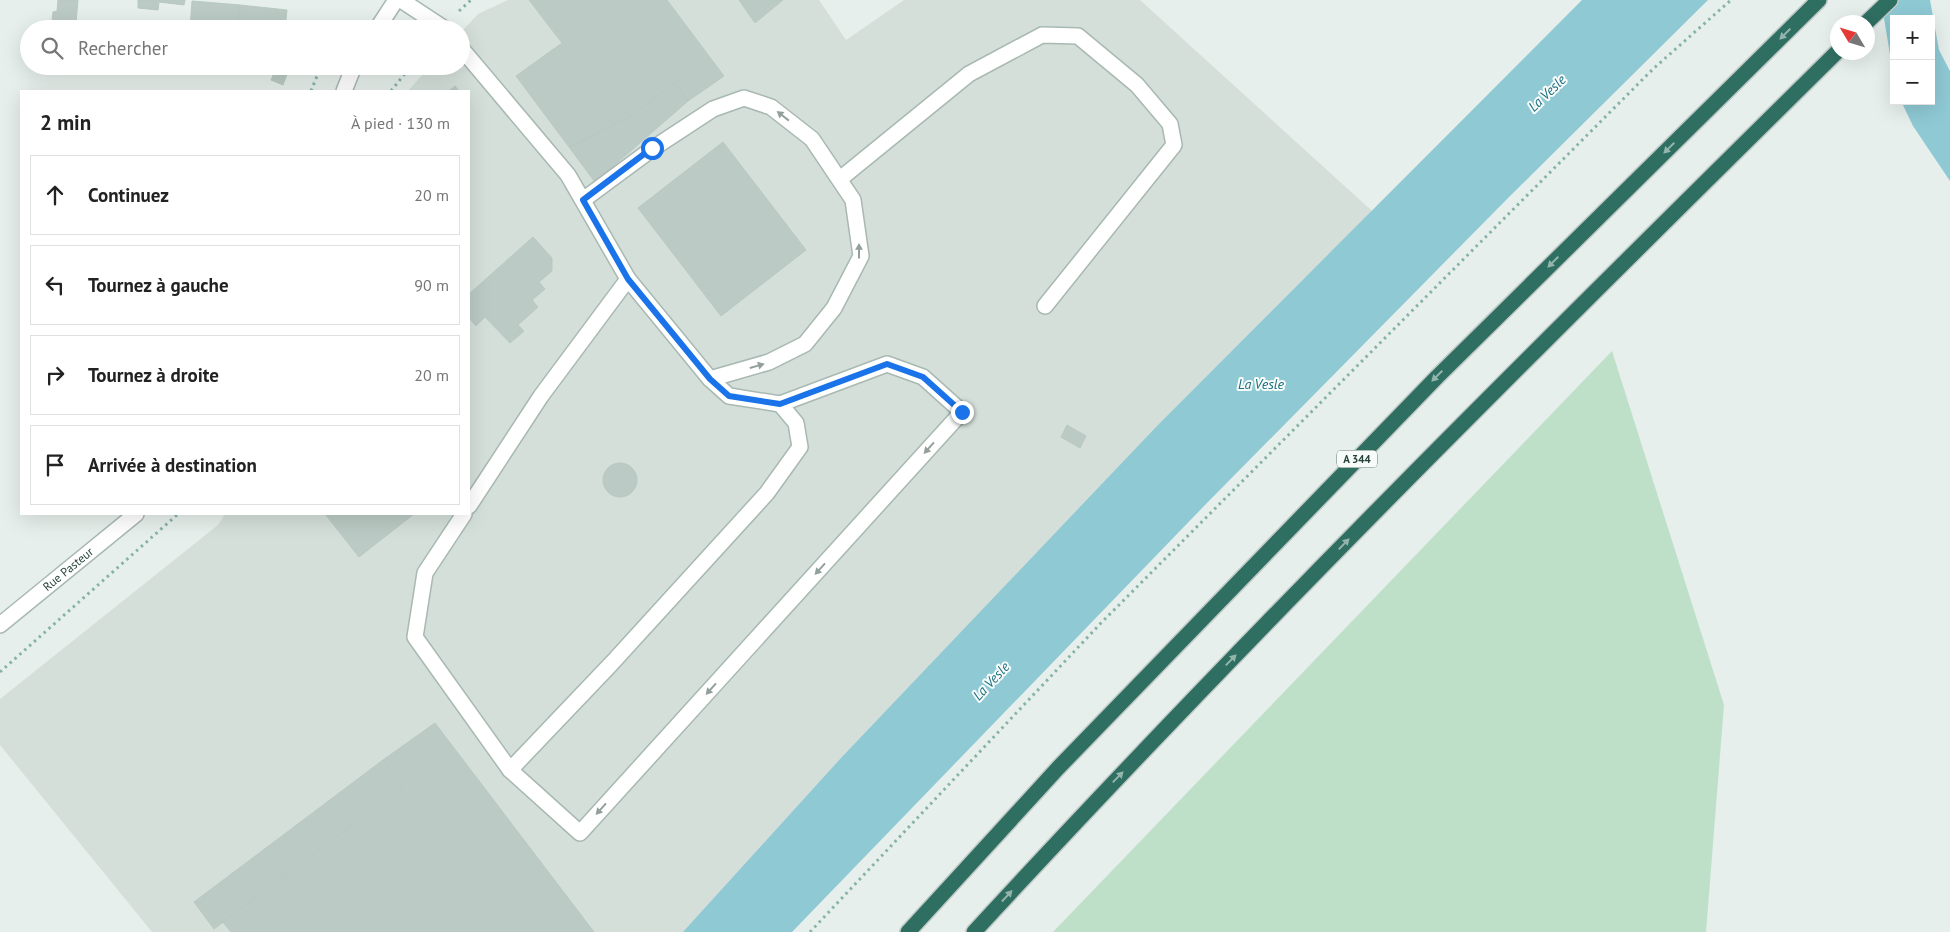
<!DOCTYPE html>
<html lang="fr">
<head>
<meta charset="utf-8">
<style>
  :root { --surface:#fff; --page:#f2f2f2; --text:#222; --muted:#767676; --line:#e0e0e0 }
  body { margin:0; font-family:"PT Sans",sans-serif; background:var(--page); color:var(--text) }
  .controls { position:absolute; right:15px; top:15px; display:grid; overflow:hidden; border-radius:0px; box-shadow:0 5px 20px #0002 }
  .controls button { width:45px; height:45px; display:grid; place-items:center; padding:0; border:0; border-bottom:1px solid var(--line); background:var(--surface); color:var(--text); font:25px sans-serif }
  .compass { position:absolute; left:1830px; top:15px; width:45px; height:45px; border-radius:50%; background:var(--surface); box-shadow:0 5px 20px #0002; rotate:308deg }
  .stop { position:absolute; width:15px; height:15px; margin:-11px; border:4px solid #1a73e8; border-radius:50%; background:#fff }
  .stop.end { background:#1a73e8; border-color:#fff; box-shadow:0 1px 5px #0008 }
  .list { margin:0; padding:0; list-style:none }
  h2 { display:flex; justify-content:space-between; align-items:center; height:65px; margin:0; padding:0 20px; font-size:21px }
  h2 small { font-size:16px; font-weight:400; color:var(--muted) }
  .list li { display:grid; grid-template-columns:32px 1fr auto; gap:15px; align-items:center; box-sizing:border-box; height:80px; margin:0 10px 10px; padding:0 10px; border:1px solid var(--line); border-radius:0px }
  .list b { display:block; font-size:19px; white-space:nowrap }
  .list em { font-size:16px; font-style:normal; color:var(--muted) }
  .icon { flex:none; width:28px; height:28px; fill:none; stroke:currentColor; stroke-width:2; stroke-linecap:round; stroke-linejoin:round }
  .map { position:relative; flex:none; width:1950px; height:932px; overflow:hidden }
  .search { position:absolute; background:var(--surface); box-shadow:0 5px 20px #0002; left:20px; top:20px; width:450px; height:55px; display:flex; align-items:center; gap:12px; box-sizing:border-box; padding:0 18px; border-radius:28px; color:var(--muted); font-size:19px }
  .panel { position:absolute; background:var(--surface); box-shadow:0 5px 20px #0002; left:20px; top:90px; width:450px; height:425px; border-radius:0px }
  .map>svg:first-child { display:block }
</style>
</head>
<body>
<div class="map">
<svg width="1950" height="932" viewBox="0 0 1950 932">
  <rect width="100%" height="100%" fill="#e6efeb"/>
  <path fill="#d4dfda" d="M 508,0 L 819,0 L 846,40 L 904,0 L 1140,0 L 1393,230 L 730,932 L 152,932 L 0,745 L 0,699 L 218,525 L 225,514 L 469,514 L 469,91 L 408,91 L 430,66 L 461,66 L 461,32 L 478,14 Z"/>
  <path fill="#bfe0c8" d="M 1612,351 L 1724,705 L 1706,932 L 1053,932 Z"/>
  <path fill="#8ec9d4" d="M 1582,0 L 1708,0 L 1511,195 L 1205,505 L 792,932 L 683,932 L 841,758 L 1157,426 Z
    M 1881,0 L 1930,0 L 1939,50 L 1950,71 L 1950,181 L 1913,126 L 1901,101 L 1931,101 L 1931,19 L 1894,19 L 1894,79 Z"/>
  <path fill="#bbcac4" stroke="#b8c9c2" d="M 58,0 L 78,0 L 76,23 L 67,22 L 67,29 L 51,29 L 53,12 L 57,11 Z
    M 138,0 L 185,0 L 184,5 L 159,2 L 158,10 L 138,8 Z
    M 529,0 L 667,0 L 724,76 L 688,101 L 675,83 L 630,116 L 569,147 L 516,76 L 562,43 Z
    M 739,0 L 783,0 L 755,23 Z
    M 192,1 L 240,5 L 238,29 L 190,29 Z
    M 240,5 L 287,10 L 285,29 L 238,29 Z
    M 277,66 L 290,66 L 283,85 L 271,80 Z
    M 675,83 L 688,101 L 595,182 L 569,147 L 630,116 Z
    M 455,86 L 459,91 L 449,91 Z
    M 723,142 L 806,250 L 721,316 L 638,208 Z
    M 533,237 L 552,258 L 552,271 L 539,282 L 545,289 L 532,300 L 538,307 L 518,325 L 524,331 L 510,343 L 485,317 L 476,326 L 469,318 L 469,294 Z
    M 1067,425 L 1086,436 L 1080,448 L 1061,437 Z
    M603 480a17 17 0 1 1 34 0a17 17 0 1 1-34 0Z
    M 325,514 L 414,514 L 359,557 Z
    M 435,723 L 594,932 L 231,932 L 223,922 L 404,787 L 383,760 Z
    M 383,760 L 404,787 L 214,929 L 194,902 Z"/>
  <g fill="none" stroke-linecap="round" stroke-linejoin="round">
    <g stroke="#a8b8b2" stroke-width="18">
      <g id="minor">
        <path d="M 401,0 L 445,29"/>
        <path d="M 377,29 L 396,0"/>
        <path d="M 461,48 L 568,175 L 628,279 L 710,379 L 729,396 L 780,404 L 796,423 L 800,447 L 767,493 L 612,663 L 510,770 L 415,637 L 425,573 L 464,514"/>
        <path d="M 344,91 L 354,66"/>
        <path d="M 840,179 L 969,74 L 1042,35 L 1078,36 L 1137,85 L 1170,124 L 1174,145 L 1045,306"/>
        <path d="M 583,200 L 652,149 L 713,109 L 744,98 L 771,107 L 812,139 L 853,200 L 861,256 L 834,308 L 805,344 L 769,362 L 710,379"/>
        <path d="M 469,506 L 541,396 L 628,279"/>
        <path id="s1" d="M 0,625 L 136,514"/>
        <path d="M 510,770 L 580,833 L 962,412 L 923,377 L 887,364 L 780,404"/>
      </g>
    </g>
    <g stroke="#c2cac8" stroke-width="18">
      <path id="highway" d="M 1867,22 L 1890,0
        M 908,932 L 1059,767 L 1437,377 L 1819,0
        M 974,932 C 1253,629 1545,340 1838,51"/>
    </g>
    <path stroke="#86b3a5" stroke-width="3" stroke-dasharray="2.5 4" stroke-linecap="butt" d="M 459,11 L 471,0
      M 341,29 L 355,21
      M 311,91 L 321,66
      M 391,91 L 411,66
      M 0,672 L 178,514
      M 810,932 L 1101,623 L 1653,69 L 1731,0"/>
    <use href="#minor" stroke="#fff" stroke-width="15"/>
    <use href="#highway" stroke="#2f6f62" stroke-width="15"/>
  </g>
  <defs><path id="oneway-solid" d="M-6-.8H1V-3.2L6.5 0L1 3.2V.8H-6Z" transform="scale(1.25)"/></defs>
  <g fill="#93b5ae">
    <use href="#oneway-solid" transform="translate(1785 34) rotate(135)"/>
    <use href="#oneway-solid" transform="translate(1669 148) rotate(135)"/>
    <use href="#oneway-solid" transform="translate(1553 262) rotate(135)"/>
    <use href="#oneway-solid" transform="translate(1437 376) rotate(135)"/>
    <use href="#oneway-solid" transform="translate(1344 544) rotate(-46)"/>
    <use href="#oneway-solid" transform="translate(1231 660) rotate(-46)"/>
    <use href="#oneway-solid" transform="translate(1118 777) rotate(-46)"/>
    <use href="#oneway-solid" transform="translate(1007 896) rotate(-47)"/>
  </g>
  <g fill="#92a09c">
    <use href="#oneway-solid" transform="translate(783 116) rotate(-142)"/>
    <use href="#oneway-solid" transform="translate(859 251) rotate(-90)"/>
    <use href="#oneway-solid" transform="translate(757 366) rotate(-16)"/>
    <use href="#oneway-solid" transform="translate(929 448) rotate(132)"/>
    <use href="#oneway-solid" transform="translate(820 569) rotate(132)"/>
    <use href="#oneway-solid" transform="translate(711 689) rotate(132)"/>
    <use href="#oneway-solid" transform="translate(601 809) rotate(132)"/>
  </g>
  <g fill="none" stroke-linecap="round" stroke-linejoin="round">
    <path stroke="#1a73e8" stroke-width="6" d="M 652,148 L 583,200 L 628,279 L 710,379 L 729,396 L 780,404 L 887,364 L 923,377 L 962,412"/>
  </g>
  <g text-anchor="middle" stroke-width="4" stroke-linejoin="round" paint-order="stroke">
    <rect fill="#f7fbf9" stroke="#637a73" stroke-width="1" x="1337" y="450.5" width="40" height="17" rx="4"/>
    <g font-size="11" font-weight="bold" fill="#24423a">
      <text x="1357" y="463">A 344</text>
    </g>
    <g font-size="12" fill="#24423a" stroke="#f7fbf9">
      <text dy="4" stroke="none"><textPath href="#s1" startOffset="88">Rue Pasteur</textPath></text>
    </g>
    <g font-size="14" font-style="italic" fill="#1c6f80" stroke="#f7fbf9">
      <text transform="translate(1547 93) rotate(-44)" y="5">La Vesle</text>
      <text x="1261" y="389">La Vesle</text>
      <text transform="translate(991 681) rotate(-47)" y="5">La Vesle</text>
    </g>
  </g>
</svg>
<div class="controls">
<button>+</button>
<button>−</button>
</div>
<svg class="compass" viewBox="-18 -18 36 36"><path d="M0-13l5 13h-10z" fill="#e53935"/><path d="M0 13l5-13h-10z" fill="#767676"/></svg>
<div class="stop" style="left:652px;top:148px"></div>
<div class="stop end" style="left:962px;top:412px"></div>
<div class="search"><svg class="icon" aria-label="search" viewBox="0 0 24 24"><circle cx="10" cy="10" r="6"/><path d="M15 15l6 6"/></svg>Rechercher</div>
<section class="panel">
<h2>2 min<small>À pied · 130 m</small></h2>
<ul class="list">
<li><svg class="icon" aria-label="ahead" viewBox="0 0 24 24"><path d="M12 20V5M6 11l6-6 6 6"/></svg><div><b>Continuez</b></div><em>20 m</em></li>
<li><svg class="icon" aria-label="left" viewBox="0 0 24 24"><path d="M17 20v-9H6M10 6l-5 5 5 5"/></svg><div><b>Tournez à gauche</b></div><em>90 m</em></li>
<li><svg class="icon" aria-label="right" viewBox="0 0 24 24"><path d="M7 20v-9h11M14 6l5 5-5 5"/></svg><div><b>Tournez à droite</b></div><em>20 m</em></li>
<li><svg class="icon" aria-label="arrive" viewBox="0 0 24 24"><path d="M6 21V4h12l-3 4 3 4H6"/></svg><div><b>Arrivée à destination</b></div></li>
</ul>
</section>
</div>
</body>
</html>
